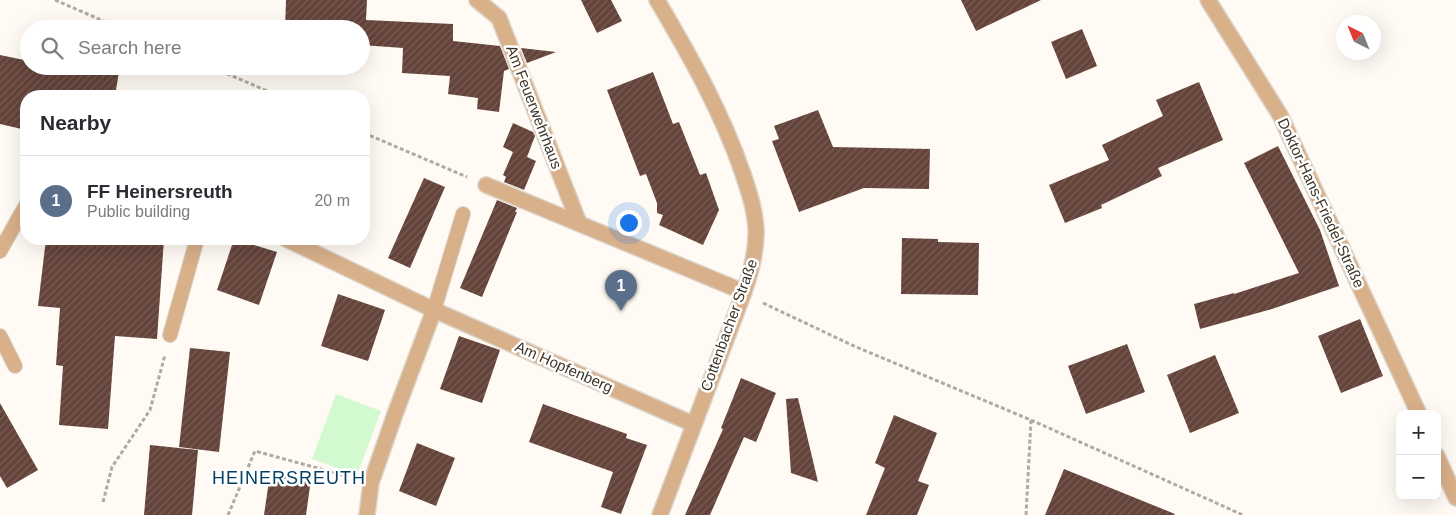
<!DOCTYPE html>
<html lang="en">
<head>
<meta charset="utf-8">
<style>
  :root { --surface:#fff; --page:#f2f2f3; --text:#2b2b33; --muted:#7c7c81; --line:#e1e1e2; --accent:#0f6596 }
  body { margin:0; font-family:Helvetica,sans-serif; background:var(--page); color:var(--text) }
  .controls { position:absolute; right:15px; bottom:15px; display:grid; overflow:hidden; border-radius:10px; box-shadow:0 5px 20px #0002 }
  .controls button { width:45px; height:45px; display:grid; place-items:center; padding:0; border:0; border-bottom:1px solid var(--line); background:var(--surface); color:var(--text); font:25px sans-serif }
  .compass { position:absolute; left:1336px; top:15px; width:45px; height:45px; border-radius:50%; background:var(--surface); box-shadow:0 5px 20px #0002; rotate:317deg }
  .you { position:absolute; left:628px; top:222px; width:18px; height:18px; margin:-12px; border:4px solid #fff; border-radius:50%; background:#1a73e8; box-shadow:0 0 0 8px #1a73e833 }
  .badge { display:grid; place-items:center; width:32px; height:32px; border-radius:50%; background:var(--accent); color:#fff; font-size:16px; font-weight:700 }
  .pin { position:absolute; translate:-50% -41px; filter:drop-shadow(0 1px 2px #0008) }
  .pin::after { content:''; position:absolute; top:26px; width:18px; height:15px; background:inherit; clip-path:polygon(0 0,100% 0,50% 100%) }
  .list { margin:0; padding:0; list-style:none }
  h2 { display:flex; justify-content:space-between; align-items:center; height:65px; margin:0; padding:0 20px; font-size:21px }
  h2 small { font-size:16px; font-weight:400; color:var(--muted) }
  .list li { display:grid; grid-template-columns:32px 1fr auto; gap:15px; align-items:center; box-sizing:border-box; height:90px; padding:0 20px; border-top:1px solid var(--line) }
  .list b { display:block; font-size:19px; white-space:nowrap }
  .list p { margin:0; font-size:16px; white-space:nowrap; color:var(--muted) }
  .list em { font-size:16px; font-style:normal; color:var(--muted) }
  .icon { flex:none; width:28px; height:28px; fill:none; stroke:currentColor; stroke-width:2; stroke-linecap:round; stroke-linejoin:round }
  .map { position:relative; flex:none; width:1456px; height:515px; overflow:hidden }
  .search { position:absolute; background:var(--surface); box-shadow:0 5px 20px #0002; left:20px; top:20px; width:350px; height:55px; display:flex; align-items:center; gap:12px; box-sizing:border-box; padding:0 18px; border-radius:28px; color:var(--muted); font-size:19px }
  .panel { position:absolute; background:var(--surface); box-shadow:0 5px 20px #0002; left:20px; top:90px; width:350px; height:155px; border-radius:20px }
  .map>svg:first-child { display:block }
</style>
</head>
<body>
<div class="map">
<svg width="1456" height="515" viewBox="0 0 1456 515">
  <defs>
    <pattern id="building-hatch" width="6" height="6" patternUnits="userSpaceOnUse" patternTransform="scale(1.25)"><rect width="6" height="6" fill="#64433a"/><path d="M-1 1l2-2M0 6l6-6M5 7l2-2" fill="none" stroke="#775c54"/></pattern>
  </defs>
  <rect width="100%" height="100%" fill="#fffbf4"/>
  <path fill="#d3f9d1" d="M 336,394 L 381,411 L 357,475 L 312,459 Z"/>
  <path fill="url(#building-hatch)" d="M 286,0 L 367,0 L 366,20 L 453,24 L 453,41 L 500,46 L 509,69 L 504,71 L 499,112 L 477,109 L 478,98 L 448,94 L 450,76 L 402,73 L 403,48 L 361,45 L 361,29 L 285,29 Z
    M 581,0 L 611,0 L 622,21 L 597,33 Z
    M 961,0 L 1041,0 L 976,31 Z
    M 1082,29 L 1097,66 L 1066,79 L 1051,42 Z
    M 521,48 L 556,52 L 527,63 Z
    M 0,55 L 29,61 L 29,66 L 61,68 L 61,66 L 120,66 L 115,96 L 26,96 L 26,130 L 0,124 Z
    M 653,72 L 673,124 L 679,122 L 700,175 L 706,173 L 719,210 L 703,245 L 659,225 L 663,215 L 657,213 L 657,203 L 646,174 L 640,176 L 607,90 Z
    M 1199,82 L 1223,140 L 1158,168 L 1162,176 L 1101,205 L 1102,208 L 1065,223 L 1049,185 L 1109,160 L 1102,145 L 1163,116 L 1156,100 Z
    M 818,110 L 833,147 L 930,149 L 929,189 L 864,188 L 799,212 L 772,141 L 779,139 L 774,126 Z
    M 513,123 L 533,132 L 535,136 L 527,157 L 536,161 L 524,190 L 504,182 L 506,177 L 503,175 L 513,152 L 515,153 L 503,147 Z
    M 1278,146 L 1320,230 L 1339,286 L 1272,309 L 1200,329 L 1194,304 L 1234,293 L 1234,294 L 1299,273 L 1244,163 Z
    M 424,178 L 445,187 L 410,268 L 388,258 Z
    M 497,200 L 517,208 L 515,212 L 517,212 L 482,297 L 460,288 Z
    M 902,238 L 938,239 L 938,242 L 979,243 L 978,295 L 901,294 Z
    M 46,239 L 164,239 L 157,339 L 115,336 L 108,429 L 59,425 L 63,366 L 56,365 L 60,308 L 38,306 Z
    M 234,239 L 277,252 L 259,305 L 217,290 Z
    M 338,294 L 385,310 L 368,361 L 321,346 Z
    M 1360,319 L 1383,376 L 1341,393 L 1318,336 Z
    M 459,336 L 500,350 L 482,403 L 440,389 Z
    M 1127,344 L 1145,392 L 1086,414 L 1068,366 Z
    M 190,348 L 230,352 L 219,452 L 179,447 Z
    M 1215,355 L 1239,413 L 1190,433 L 1167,375 Z
    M 741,378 L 776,393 L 756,442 L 744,437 L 710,515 L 685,515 L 723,429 L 721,428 Z
    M 798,398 L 818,482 L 791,473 L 786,399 Z
    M 0,403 L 38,470 L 7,488 L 0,476 Z
    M 543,404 L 627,434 L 626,438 L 647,445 L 621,514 L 601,507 L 613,472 L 529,442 Z
    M 894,415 L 937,433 L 918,481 L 929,485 L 917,515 L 866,515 L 885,468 L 875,463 Z
    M 417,443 L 455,458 L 436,506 L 399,491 Z
    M 150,445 L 198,450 L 192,515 L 144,515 Z
    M 1064,469 L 1175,514 L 1174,515 L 1045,515 Z
    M 270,474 L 311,479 L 306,515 L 264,515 Z"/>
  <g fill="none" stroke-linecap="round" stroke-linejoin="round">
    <g stroke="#dcd7cf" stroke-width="16">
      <path id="service" d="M 0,251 L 26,205
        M 434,310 L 463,214
        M 170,335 L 197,239
        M 0,336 L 15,366"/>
    </g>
    <g stroke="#dcd7cf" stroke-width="18">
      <path id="minor" d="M 477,0 L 499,18 L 579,223
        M 1208,0 L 1280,115 L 1419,414
        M 486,185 L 744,292
        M 286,239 L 434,310 L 693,424
        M 1437,456 L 1456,498
        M 367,515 L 371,483 L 395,414 L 434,310"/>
    </g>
    <g stroke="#dcd7cf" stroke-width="18">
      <path id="tertiary" d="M 657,0 C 690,56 722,112 743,174 C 749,192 755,210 756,229 C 757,251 751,272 744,292 L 660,515"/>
    </g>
    <path stroke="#b0aba2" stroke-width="3" stroke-dasharray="4 2.5" stroke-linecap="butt" d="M 55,0 L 122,29
      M 209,66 L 279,96
      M 364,133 L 467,177
      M 763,303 L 856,347 L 1031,420 L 1243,515
      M 103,502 L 112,467 L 150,410 L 165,355
      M 228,515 L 255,451 L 350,477
      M 1026,515 L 1031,420"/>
    <use href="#service" stroke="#d8b08a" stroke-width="14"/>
    <use href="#minor" stroke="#d8b08a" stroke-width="15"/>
    <use href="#tertiary" stroke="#d8b08a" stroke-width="15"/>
  </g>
  <g text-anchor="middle" stroke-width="5" stroke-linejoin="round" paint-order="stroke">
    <g font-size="15" fill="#3c3528" stroke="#fff">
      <text transform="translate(534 107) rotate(69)" y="5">Am Feuerwehrhaus</text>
      <text transform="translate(1321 203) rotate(65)" y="5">Doktor-Hans-Friedel-Straße</text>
      <text transform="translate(729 325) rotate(-70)" y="5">Cottenbacher Straße</text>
      <text transform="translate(564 367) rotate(24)" y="5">Am Hopfenberg</text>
    </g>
    <g font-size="18" letter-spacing="1" fill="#054062" stroke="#fff">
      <text x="289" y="484">HEINERSREUTH</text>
    </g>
  </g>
</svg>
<div class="controls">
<button>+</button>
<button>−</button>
</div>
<svg class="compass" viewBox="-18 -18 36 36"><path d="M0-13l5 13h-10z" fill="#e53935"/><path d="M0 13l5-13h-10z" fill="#7c7c81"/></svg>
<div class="you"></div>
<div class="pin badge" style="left:621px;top:311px;background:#5c6f8a">1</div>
<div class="search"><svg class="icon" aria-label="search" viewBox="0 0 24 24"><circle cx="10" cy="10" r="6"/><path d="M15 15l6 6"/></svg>Search here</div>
<section class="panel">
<h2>Nearby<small></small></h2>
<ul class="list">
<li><span class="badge" style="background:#5c6f8a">1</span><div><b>FF Heinersreuth</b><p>Public building</p></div><em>20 m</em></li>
</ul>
</section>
</div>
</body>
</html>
